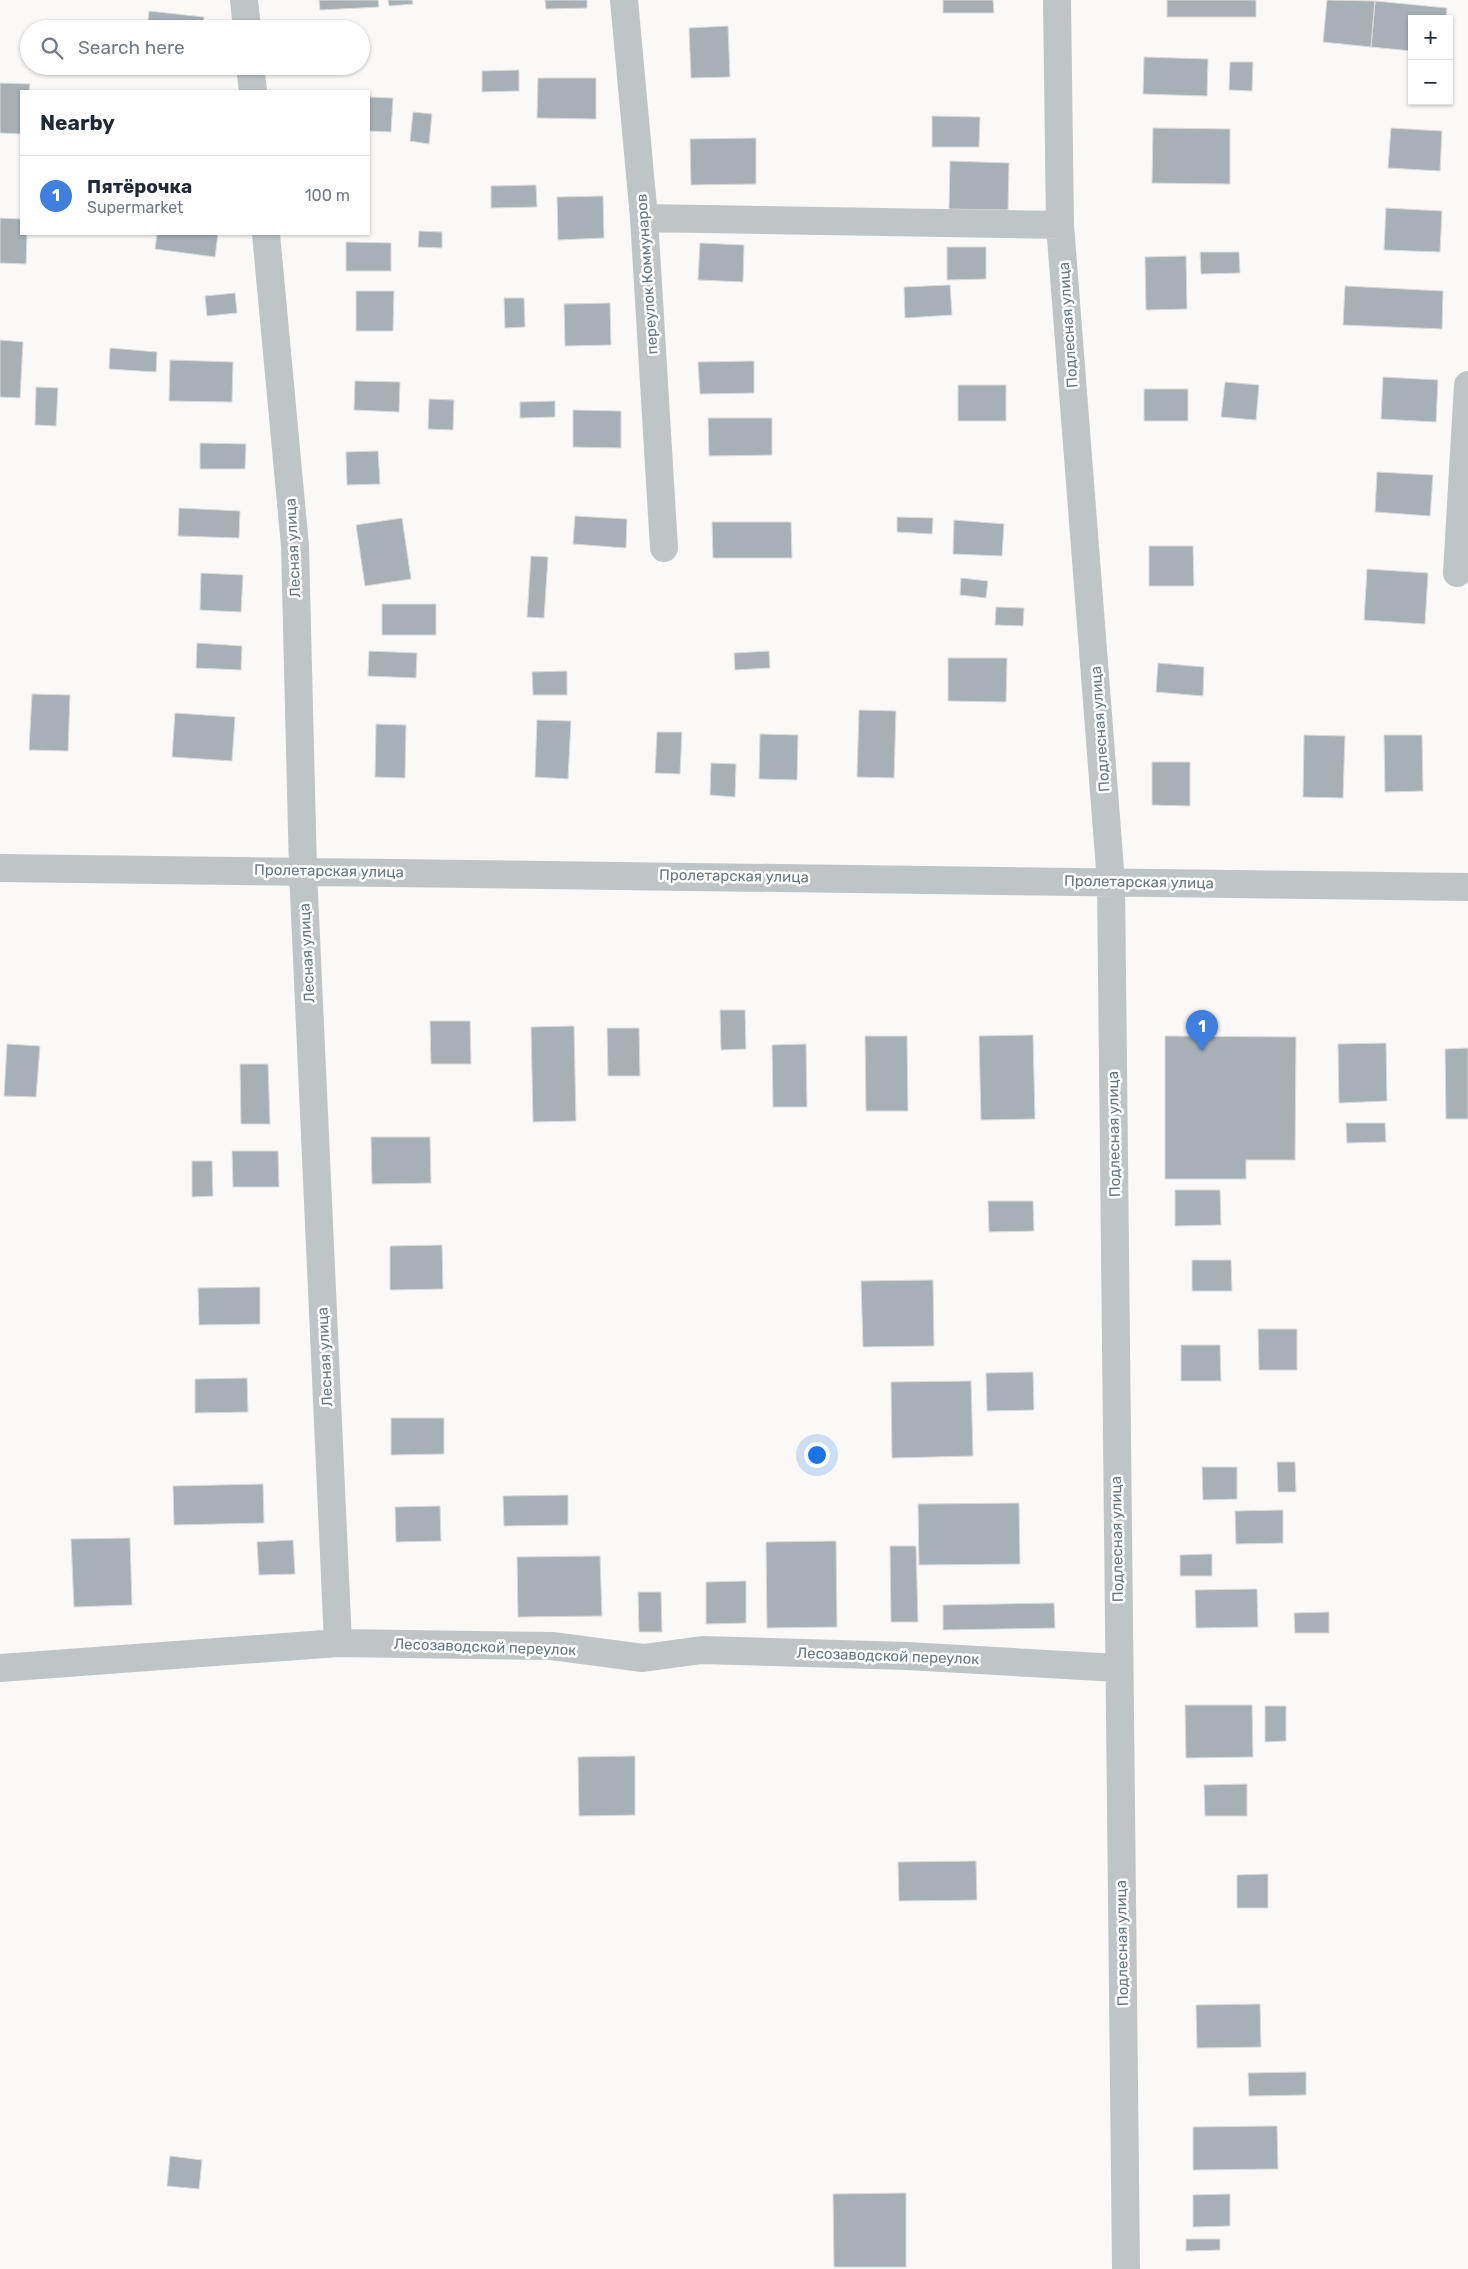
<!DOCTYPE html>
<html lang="en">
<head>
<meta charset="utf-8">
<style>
  :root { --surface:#fff; --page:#f6f6f7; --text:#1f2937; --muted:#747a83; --line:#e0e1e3; --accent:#d85039 }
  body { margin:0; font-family:Rubik,sans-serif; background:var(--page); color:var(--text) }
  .controls { position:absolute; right:15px; top:15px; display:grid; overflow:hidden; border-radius:0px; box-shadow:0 1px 4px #0004 }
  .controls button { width:45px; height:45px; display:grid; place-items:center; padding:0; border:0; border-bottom:1px solid var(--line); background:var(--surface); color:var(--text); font:25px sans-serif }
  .you { position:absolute; left:816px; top:1454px; width:18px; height:18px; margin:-12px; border:4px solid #fff; border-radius:50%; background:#1a73e8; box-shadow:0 0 0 8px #1a73e833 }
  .badge { display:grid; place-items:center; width:32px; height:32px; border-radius:50%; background:var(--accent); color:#fff; font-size:16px; font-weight:700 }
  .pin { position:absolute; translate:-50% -41px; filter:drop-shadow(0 1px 2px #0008) }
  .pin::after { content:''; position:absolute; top:26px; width:18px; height:15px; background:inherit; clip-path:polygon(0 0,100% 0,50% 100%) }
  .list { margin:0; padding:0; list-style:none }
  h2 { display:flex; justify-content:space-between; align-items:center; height:65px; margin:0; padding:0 20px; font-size:21px }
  h2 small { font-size:16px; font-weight:400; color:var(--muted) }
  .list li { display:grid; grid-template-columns:32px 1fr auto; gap:15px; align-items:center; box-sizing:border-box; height:80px; padding:0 20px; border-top:1px solid var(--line) }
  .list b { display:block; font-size:19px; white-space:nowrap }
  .list p { margin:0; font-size:16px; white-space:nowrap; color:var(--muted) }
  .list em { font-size:16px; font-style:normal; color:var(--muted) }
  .icon { flex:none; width:28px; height:28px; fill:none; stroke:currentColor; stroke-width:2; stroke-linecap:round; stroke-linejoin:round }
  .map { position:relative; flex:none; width:1468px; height:2269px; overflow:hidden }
  .search { position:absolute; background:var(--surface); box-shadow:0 1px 4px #0004; left:20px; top:20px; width:350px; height:55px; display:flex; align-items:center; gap:12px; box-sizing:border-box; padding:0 18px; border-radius:28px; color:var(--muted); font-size:19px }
  .panel { position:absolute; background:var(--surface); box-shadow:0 1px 4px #0004; left:20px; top:90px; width:350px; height:145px; border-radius:0px }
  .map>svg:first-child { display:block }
</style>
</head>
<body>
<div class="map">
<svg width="1468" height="2269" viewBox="0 0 1468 2269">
  <rect width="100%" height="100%" fill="#faf9f8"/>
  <path fill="#a6b0b5" stroke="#dcdbda" d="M 319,0 L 378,0 L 379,7 L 320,10 Z
    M 388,0 L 412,0 L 413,4 L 389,6 Z
    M 545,0 L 587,0 L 587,8 L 546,9 Z
    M 943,0 L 993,0 L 994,13 L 943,13 Z
    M 1167,0 L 1256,0 L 1256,17 L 1167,17 Z
    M 1327,0 L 1375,1 L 1371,47 L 1323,42 Z
    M 1375,1 L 1447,8 L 1446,19 L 1412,19 L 1412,51 L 1371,47 Z
    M 149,11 L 204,17 L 203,29 L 147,29 Z
    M 728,26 L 730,77 L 691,78 L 689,28 Z
    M 1144,57 L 1208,59 L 1207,96 L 1143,94 Z
    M 1230,62 L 1253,62 L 1252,91 L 1229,90 Z
    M 519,70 L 519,91 L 482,92 L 482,71 Z
    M 538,78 L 596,78 L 596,119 L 537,118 Z
    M 0,83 L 30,84 L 29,91 L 21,91 L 21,134 L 0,133 Z
    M 369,97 L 393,98 L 391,132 L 369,131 Z
    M 413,112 L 432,114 L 429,144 L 410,141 Z
    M 932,116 L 980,117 L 979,147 L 932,147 Z
    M 1153,128 L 1230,129 L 1230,184 L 1152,183 Z
    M 1391,128 L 1442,131 L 1440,171 L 1388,168 Z
    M 756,138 L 756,184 L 691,185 L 690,139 Z
    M 950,161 L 1009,163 L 1008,210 L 949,209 Z
    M 536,185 L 537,207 L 491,208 L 491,186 Z
    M 603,196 L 604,238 L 558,240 L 557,197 Z
    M 1386,208 L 1442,211 L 1440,252 L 1384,250 Z
    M 0,218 L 21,219 L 21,234 L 27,234 L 26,264 L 0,263 Z
    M 419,231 L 442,232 L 442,248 L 418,247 Z
    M 157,234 L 218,234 L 215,257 L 155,249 Z
    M 346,242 L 391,243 L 391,271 L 346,271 Z
    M 700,243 L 744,245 L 743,282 L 698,280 Z
    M 947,247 L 986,247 L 986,279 L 947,280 Z
    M 1200,252 L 1239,252 L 1240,273 L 1201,274 Z
    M 1186,256 L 1187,309 L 1146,310 L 1145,257 Z
    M 950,285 L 952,315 L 905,318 L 904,287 Z
    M 1345,286 L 1443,291 L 1442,329 L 1343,325 Z
    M 356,291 L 394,291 L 393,331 L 356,331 Z
    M 235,293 L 237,313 L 207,316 L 205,296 Z
    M 504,298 L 524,298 L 525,327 L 505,328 Z
    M 610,303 L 611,345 L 565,346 L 564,304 Z
    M 0,340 L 23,342 L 20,398 L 0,397 Z
    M 110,348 L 157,352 L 156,372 L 109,369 Z
    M 170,360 L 233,362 L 232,402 L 169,401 Z
    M 754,361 L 754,393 L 700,394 L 698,362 Z
    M 1383,377 L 1438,380 L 1436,422 L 1381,419 Z
    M 355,381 L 400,382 L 399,412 L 354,410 Z
    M 1225,382 L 1259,385 L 1256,420 L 1221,417 Z
    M 958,385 L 1006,385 L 1006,421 L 958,421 Z
    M 36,387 L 58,388 L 56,426 L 35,425 Z
    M 1144,389 L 1188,389 L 1188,421 L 1144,421 Z
    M 429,399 L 454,400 L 453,430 L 428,429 Z
    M 555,401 L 555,417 L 520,418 L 520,402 Z
    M 573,410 L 621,411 L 621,448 L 573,447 Z
    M 708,418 L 772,418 L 772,455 L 709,456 Z
    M 200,443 L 246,444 L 245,469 L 200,469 Z
    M 378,451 L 380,484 L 347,485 L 346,452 Z
    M 1377,472 L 1433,475 L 1430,516 L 1375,512 Z
    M 179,508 L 240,511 L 239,538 L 178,536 Z
    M 575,516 L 627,519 L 626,548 L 573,544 Z
    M 897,517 L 933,518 L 932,534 L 897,532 Z
    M 402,518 L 411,579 L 365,586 L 356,525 Z
    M 954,520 L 1004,524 L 1002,556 L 953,554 Z
    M 712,522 L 791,522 L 792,558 L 713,558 Z
    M 1149,546 L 1193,546 L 1194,586 L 1149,586 Z
    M 531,556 L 548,557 L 544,618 L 527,617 Z
    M 1367,569 L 1428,573 L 1425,624 L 1364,620 Z
    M 201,573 L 243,575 L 241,612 L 200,610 Z
    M 961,578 L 988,581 L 986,598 L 960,595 Z
    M 382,604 L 436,604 L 436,635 L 382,635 Z
    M 996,607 L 1024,608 L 1023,626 L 995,625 Z
    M 197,643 L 242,646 L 241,670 L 196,668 Z
    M 369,651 L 417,653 L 416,678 L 368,676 Z
    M 769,651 L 770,668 L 735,670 L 734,653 Z
    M 948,658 L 1007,658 L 1006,702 L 948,701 Z
    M 1158,663 L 1204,667 L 1203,696 L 1156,692 Z
    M 567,671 L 567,695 L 533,695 L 532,672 Z
    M 32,694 L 70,695 L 68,751 L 29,750 Z
    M 859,710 L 896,711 L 894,778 L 857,777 Z
    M 175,713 L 235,717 L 232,761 L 172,757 Z
    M 537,720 L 571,721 L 568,779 L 535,777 Z
    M 376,724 L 406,725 L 405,778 L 375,777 Z
    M 657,732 L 682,732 L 680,774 L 655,773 Z
    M 760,734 L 798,735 L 797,780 L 759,779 Z
    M 1304,735 L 1345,736 L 1343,798 L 1303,797 Z
    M 1384,735 L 1422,735 L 1423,791 L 1385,792 Z
    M 1152,762 L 1190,762 L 1190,806 L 1152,805 Z
    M 711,763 L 736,764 L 735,797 L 710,795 Z
    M 720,1010 L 745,1010 L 746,1049 L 721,1050 Z
    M 430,1021 L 470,1021 L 471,1064 L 431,1064 Z
    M 574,1026 L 576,1121 L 533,1122 L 531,1027 Z
    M 607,1028 L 639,1028 L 640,1076 L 608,1076 Z
    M 1033,1035 L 1035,1119 L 981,1120 L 979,1036 Z
    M 865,1036 L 907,1036 L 908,1111 L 866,1111 Z
    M 1165,1036 L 1296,1037 L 1295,1160 L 1246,1160 L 1246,1179 L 1165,1179 Z
    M 1386,1043 L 1387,1101 L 1339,1103 L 1338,1044 Z
    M 7,1044 L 40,1046 L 36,1097 L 4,1096 Z
    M 806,1044 L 807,1107 L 773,1107 L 772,1045 Z
    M 1468,1048 L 1468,1119 L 1446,1119 L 1445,1049 Z
    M 240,1064 L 268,1064 L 270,1124 L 241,1124 Z
    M 1346,1123 L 1385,1123 L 1386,1142 L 1347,1143 Z
    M 371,1137 L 430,1137 L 431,1183 L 372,1184 Z
    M 232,1151 L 278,1151 L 279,1187 L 233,1187 Z
    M 192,1161 L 212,1161 L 213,1196 L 192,1197 Z
    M 1175,1190 L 1220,1190 L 1221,1225 L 1175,1226 Z
    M 988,1201 L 1033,1201 L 1034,1231 L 989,1232 Z
    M 442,1245 L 443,1289 L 390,1290 L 390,1246 Z
    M 1192,1260 L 1231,1260 L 1232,1291 L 1192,1291 Z
    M 933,1280 L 934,1346 L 863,1347 L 861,1281 Z
    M 260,1287 L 260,1324 L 199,1325 L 198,1288 Z
    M 1258,1329 L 1297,1329 L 1297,1370 L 1259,1370 Z
    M 1181,1345 L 1220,1345 L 1221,1381 L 1181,1381 Z
    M 1033,1372 L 1034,1410 L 987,1411 L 986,1373 Z
    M 247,1378 L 248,1412 L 195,1413 L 195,1379 Z
    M 971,1381 L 973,1456 L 892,1458 L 891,1382 Z
    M 391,1418 L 444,1418 L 444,1454 L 391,1455 Z
    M 1277,1462 L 1295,1462 L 1296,1492 L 1278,1492 Z
    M 1202,1467 L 1237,1467 L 1237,1499 L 1203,1500 Z
    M 263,1484 L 264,1523 L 174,1525 L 173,1486 Z
    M 568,1495 L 568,1525 L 504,1526 L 503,1496 Z
    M 1019,1503 L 1020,1564 L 919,1565 L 918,1504 Z
    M 440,1506 L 441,1541 L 396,1542 L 395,1507 Z
    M 1283,1510 L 1283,1543 L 1236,1544 L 1235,1511 Z
    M 130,1538 L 132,1605 L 74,1607 L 71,1539 Z
    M 293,1540 L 295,1574 L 259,1575 L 257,1542 Z
    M 836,1541 L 837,1627 L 767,1628 L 766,1542 Z
    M 890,1546 L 916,1546 L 918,1622 L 891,1622 Z
    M 1212,1554 L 1212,1576 L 1180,1576 L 1180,1555 Z
    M 600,1556 L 602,1616 L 518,1617 L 517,1557 Z
    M 746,1581 L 746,1623 L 706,1624 L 706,1582 Z
    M 1257,1589 L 1258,1627 L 1196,1628 L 1195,1590 Z
    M 638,1592 L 661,1592 L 662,1632 L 639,1632 Z
    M 1054,1603 L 1055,1628 L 943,1630 L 943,1605 Z
    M 1329,1612 L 1329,1633 L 1295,1633 L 1294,1613 Z
    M 1185,1705 L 1252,1705 L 1253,1757 L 1186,1758 Z
    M 1265,1706 L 1286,1706 L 1286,1741 L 1265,1742 Z
    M 635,1756 L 635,1815 L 579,1816 L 578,1757 Z
    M 1247,1784 L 1247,1816 L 1205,1816 L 1204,1785 Z
    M 976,1861 L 977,1900 L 899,1901 L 898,1862 Z
    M 1268,1874 L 1268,1908 L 1237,1908 L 1237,1875 Z
    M 1260,2004 L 1261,2047 L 1197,2048 L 1196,2005 Z
    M 1306,2072 L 1306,2095 L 1249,2096 L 1248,2073 Z
    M 1277,2126 L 1278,2169 L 1193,2170 L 1193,2127 Z
    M 170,2156 L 202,2160 L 199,2189 L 167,2186 Z
    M 906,2193 L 906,2267 L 834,2267 L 833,2194 Z
    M 1230,2194 L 1230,2226 L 1193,2227 L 1193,2195 Z
    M 1186,2239 L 1220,2239 L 1220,2250 L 1186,2251 Z"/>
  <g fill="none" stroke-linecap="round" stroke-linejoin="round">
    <path stroke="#bfc4c7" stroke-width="28" d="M 244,0 L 247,29
      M 624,0 L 644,218 L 664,548
      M 1057,0 L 1060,225 L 1111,882 L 1126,2269
      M 250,66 L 253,91
      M 644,218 L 1060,225
      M 266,234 L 295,546 L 303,871 L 338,1643
      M 1457,573 L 1468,385
      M 0,868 L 1468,887
      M 0,1668 L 338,1643 L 552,1646 L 643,1658 L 702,1650 L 907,1656 L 1118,1668"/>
  </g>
  <g text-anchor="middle" stroke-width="5" stroke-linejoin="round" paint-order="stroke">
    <g font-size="15" fill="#667881" stroke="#fff">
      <text transform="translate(647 274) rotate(-94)" y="5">переулок Коммунаров</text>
      <text transform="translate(1068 325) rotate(-94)" y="5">Подлесная улица</text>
      <text transform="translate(293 548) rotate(-93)" y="5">Лесная улица</text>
      <text transform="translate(1100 729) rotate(-94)" y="5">Подлесная улица</text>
      <text transform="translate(329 871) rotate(1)" y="5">Пролетарская улица</text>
      <text transform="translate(734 876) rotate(1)" y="5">Пролетарская улица</text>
      <text transform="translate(1139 882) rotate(1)" y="5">Пролетарская улица</text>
      <text transform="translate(307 953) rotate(-93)" y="5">Лесная улица</text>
      <text transform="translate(1114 1134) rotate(-91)" y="5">Подлесная улица</text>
      <text transform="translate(325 1357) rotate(-93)" y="5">Лесная улица</text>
      <text transform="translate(1117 1539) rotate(-91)" y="5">Подлесная улица</text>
      <text transform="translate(485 1647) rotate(2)" y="5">Лесозаводской переулок</text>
      <text transform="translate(888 1656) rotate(2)" y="5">Лесозаводской переулок</text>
      <text transform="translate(1122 1943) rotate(-91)" y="5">Подлесная улица</text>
    </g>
  </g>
</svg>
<div class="controls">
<button>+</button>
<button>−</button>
</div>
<div class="you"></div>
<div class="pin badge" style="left:1202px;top:1051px;background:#3f7fe0">1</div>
<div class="search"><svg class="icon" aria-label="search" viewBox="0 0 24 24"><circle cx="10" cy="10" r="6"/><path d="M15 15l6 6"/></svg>Search here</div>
<section class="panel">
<h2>Nearby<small></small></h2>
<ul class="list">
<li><span class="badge" style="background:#3f7fe0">1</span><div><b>Пятёрочка</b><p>Supermarket</p></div><em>100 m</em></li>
</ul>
</section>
</div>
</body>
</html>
